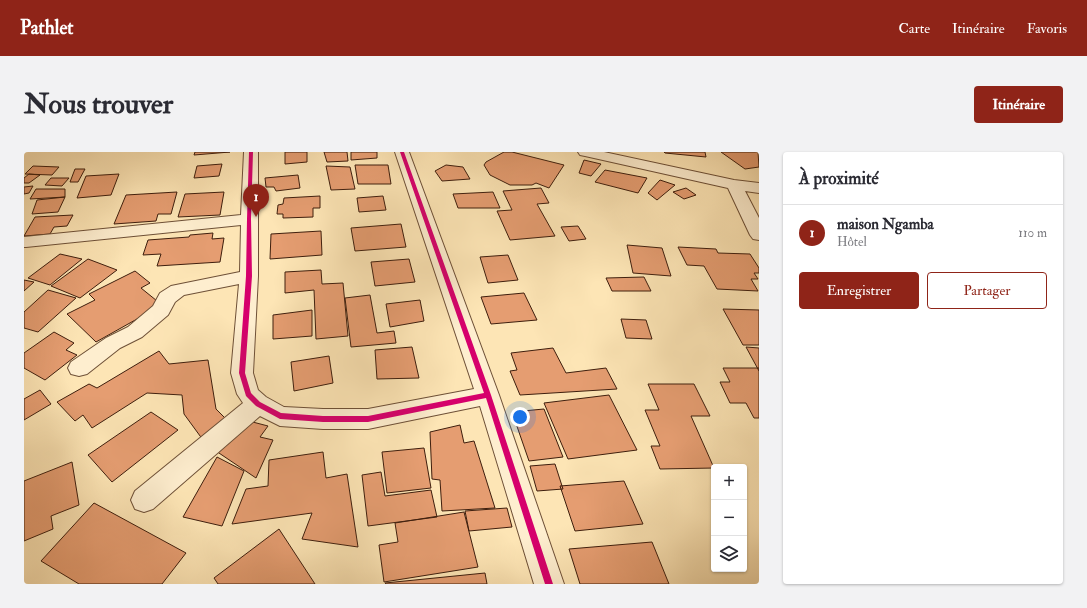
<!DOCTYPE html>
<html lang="fr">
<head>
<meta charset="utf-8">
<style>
  :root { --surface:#fff; --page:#f2f2f3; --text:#2b2b33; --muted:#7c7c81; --line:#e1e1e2; --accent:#8f2418 }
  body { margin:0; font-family:"IM FELL Double Pica",serif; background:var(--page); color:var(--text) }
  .controls { position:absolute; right:12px; bottom:12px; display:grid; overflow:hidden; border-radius:4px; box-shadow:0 1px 3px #0004 }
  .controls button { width:36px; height:36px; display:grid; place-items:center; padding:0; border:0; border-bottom:1px solid var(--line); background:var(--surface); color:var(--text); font:20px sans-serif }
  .you { position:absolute; left:496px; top:265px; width:14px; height:14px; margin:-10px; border:3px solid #fff; border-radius:50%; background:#1a73e8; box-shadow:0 0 0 6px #1a73e833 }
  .badge { display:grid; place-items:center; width:26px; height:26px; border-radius:50%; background:var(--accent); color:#fff; font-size:13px; font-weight:700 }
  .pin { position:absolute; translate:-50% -33px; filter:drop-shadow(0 1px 2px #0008) }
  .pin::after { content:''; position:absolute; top:21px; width:14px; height:12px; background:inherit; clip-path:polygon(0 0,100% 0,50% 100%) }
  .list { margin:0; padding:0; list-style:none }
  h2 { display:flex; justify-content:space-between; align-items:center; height:52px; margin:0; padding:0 16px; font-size:17px }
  h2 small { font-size:13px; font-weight:400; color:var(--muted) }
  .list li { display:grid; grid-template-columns:26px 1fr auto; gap:12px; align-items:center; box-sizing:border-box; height:56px; padding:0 16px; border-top:1px solid var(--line) }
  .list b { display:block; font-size:15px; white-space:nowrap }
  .list p { margin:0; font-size:13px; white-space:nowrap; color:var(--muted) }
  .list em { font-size:13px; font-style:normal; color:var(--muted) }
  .actions { display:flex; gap:8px; padding:12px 16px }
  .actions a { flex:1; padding:9px 0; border:1px solid var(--accent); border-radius:4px; text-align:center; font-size:14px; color:var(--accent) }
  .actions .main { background:var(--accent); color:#fff }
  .icon { flex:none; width:22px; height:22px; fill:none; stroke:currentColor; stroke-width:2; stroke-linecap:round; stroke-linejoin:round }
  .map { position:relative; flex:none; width:735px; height:432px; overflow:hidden; border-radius:4px }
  header { display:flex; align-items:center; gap:24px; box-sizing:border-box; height:56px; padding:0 20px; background:var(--accent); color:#fff }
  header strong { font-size:19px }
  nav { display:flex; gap:22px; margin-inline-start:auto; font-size:14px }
  .intro { display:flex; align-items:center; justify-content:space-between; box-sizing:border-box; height:96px; padding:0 24px }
  h1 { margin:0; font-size:28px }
  .button { padding:10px 18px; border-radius:4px; background:var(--accent); color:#fff; font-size:14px; font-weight:700 }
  main { display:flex; gap:24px; padding:0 24px }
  aside { flex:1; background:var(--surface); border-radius:4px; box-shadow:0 1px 3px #0004 }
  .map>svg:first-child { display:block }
</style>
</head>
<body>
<header>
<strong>Pathlet</strong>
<nav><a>Carte</a><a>Itinéraire</a><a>Favoris</a></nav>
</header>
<div class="intro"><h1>Nous trouver</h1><a class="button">Itinéraire</a></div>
<main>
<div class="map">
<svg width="735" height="432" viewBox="0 0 735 432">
  <rect width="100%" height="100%" fill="#fde5b5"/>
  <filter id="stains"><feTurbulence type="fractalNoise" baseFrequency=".005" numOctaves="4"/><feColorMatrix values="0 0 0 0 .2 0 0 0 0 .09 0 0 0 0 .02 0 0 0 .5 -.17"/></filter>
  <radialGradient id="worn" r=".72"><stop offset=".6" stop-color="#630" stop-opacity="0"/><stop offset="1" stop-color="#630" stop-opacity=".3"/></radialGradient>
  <path fill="#e59d71" stroke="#3e1e0d" d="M 171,0 L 206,0 L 170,3 Z
    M 261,0 L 283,0 L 283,10 L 261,12 Z
    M 300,0 L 323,0 L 324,9 L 303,10 Z
    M 327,0 L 353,0 L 353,6 L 327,8 Z
    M 480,0 L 488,0 L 540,13 L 525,36 L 512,31 L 508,33 L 486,33 L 466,23 L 460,13 L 462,10 Z
    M 640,0 L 681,0 L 682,5 L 641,1 Z
    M 697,0 L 734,0 L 735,15 L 721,17 Z
    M 560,8 L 577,12 L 567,24 L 555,21 Z
    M 198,12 L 195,24 L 170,26 L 173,14 Z
    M 331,13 L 364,13 L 367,32 L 334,32 Z
    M 422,13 L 439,15 L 446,27 L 418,29 L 411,19 Z
    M 9,14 L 35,15 L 28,23 L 1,22 Z
    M 302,14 L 326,15 L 331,37 L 307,38 Z
    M 51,17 L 61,17 L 54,30 L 46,30 Z
    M 581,18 L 623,26 L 614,41 L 571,30 Z
    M 5,22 L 16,23 L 5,31 L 0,31 L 0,26 Z
    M 95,22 L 87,43 L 53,46 L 62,24 Z
    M 274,23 L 276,36 L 252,39 L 250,35 L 242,35 L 241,26 Z
    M 27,26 L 45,26 L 38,34 L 21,33 Z
    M 636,28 L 651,33 L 633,48 L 624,41 Z
    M 9,34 L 5,41 L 0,42 L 0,35 Z
    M 517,36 L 525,51 L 513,52 L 531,84 L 486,88 L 473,59 L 488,58 L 479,39 Z
    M 662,36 L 672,43 L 660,47 L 649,40 Z
    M 12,37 L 41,37 L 41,45 L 6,47 Z
    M 153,40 L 147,62 L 134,62 L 132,69 L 90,72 L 102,43 Z
    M 200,40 L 196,63 L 154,65 L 161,42 Z
    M 469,40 L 476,56 L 434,56 L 429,42 Z
    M 296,44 L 296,56 L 289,56 L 289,65 L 259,66 L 259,62 L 253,62 L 254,53 L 259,52 L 260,46 Z
    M 359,44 L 362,58 L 335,60 L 333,46 Z
    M 41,45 L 34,60 L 8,62 L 13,48 Z
    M 49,63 L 43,74 L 30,75 L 26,82 L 0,84 L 11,65 Z
    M 377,72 L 382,95 L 331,99 L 327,76 Z
    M 554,74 L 562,87 L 545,89 L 537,75 Z
    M 297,79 L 298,103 L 246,107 L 247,82 Z
    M 189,81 L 188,87 L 200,86 L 196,110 L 133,114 L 137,102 L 119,103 L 124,88 L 165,85 L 166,83 Z
    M 603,93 L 638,96 L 647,124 L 609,121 Z
    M 654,95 L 692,97 L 694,101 L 726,102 L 735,116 L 735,121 L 730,121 L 734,127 L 727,127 L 734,139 L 693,137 L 680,114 L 663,113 Z
    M 36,102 L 58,107 L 26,133 L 4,126 Z
    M 484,103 L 494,128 L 464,131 L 456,105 Z
    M 64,107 L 93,118 L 56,146 L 27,134 Z
    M 385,107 L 391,130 L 351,134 L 347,110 Z
    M 297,118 L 298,132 L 319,131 L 324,184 L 292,187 L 290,138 L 261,141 L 261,120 Z
    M 111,119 L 126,131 L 117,136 L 138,153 L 72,190 L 43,162 L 71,148 L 65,142 Z
    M 620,125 L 627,139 L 588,139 L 582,126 Z
    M 0,128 L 10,130 L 0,139 Z
    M 24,138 L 52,146 L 14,180 L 0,176 L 0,160 Z
    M 500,141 L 513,168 L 467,172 L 457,145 Z
    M 346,143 L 353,181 L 370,179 L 372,191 L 327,195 L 321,146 Z
    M 396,148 L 400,169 L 366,175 L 362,152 Z
    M 699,157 L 735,158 L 735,193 L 719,193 Z
    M 288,158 L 288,184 L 249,187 L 249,163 Z
    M 597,167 L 622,168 L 628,187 L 602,186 Z
    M 30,180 L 50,191 L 42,198 L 53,203 L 21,228 L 0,216 L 0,201 Z
    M 388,195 L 395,226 L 353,227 L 351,198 Z
    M 722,195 L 735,196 L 735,219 Z
    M 529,196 L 542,221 L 582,216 L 593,237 L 496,243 L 486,219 L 493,218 L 487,201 Z
    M 135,199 L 145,212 L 184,208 L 192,257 L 203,268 L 179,288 L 160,262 L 158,243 L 123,241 L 68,276 L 59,263 L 51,269 L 33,250 L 65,232 L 73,236 Z
    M 305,204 L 309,231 L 270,239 L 267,210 Z
    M 699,216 L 735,216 L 735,266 L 730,266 L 722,251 L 706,251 L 696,230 L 706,230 Z
    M 624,232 L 670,232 L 686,264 L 667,264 L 690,316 L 636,317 L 627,294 L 636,294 L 621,258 L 635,258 Z
    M 16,238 L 27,252 L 0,268 L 0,247 Z
    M 585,243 L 613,298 L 544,307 L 520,251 Z
    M 520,257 L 539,305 L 505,309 L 488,260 Z
    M 127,260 L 154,278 L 88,330 L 64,303 Z
    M 221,268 L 244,274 L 236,285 L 249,288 L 232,326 L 192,299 Z
    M 436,273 L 440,291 L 450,289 L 471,356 L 418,359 L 416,328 L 408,327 L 406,280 Z
    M 400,296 L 407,336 L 363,341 L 358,300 Z
    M 299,300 L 302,326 L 323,322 L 334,395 L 278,387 L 288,361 L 208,372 L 222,337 L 244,334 L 245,308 Z
    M 193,305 L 220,319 L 198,374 L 159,365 Z
    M 48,310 L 55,353 L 27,364 L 29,377 L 0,389 L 0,329 Z
    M 531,312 L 539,337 L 513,339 L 506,314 Z
    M 357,320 L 361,344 L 407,338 L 413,365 L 344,374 L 338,323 Z
    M 600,329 L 619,372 L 551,379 L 536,334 Z
    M 70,351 L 162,401 L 138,432 L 55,432 L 17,409 Z
    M 483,356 L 488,375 L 445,379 L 441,359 Z
    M 440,360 L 454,415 L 360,430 L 355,393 L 374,390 L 371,371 Z
    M 255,377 L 291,432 L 194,432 L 190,426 Z
    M 628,390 L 645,432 L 556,432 L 545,397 Z
    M 461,421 L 463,432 L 362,432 L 361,431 Z"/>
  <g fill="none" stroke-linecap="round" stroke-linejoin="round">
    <g stroke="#6e5037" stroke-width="2">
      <path id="street" d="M 220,0 L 234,0 L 234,124 L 229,221 L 234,238 L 242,245 L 260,255 L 299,257 L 344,257 L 450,237 L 371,0 L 385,0 L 475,243 L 540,432 L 510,432 L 456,254 L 344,277 L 299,277 L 256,274 L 236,264 L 129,357 L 120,360 L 111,357 L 107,348 L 111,339 L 219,251 L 213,242 L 207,221 L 215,132 L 160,143 L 151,150 L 144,163 L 118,185 L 96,196 L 63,222 L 55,224 L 47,222 L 44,216 L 47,210 L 82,186 L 104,175 L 129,154 L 136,141 L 147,134 L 216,120 L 217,73 L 2,95 L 0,95 L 0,85 L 217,63 Z
        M 554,0 L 580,0 L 710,28 L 735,31 L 735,41 L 721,39 L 735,66 L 735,88 L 729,87 L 726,83 L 704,36 L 561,4 L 556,3 Z"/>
    </g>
    <use href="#street" fill="#feeecf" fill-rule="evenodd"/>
    <g stroke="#feeecf" stroke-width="2">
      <path id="cycleway" d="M 225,0 L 229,0 L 227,67 L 228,124 L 221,221 L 227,241 L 236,250 L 257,261 L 299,264 L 344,264 L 460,241 L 376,0 L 380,0 L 467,243 L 529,432 L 521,432 L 462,246 L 344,270 L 299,270 L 256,267 L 232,254 L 222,244 L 215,221 L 222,124 L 223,67 Z"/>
    </g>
    <use href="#cycleway" fill="#d6006c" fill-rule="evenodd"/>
  </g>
  <rect width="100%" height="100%" filter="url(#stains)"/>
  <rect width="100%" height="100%" fill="url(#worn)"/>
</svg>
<div class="controls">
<button>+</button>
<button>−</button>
<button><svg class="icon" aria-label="layers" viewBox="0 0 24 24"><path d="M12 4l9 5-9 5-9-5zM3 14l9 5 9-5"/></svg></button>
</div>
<div class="you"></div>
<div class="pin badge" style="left:232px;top:65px">1</div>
</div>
<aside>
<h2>À proximité<small></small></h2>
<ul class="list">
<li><span class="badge">1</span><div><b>maison Ngamba</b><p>Hôtel</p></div><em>110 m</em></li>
</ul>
<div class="actions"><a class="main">Enregistrer</a><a>Partager</a></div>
</aside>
</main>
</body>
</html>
